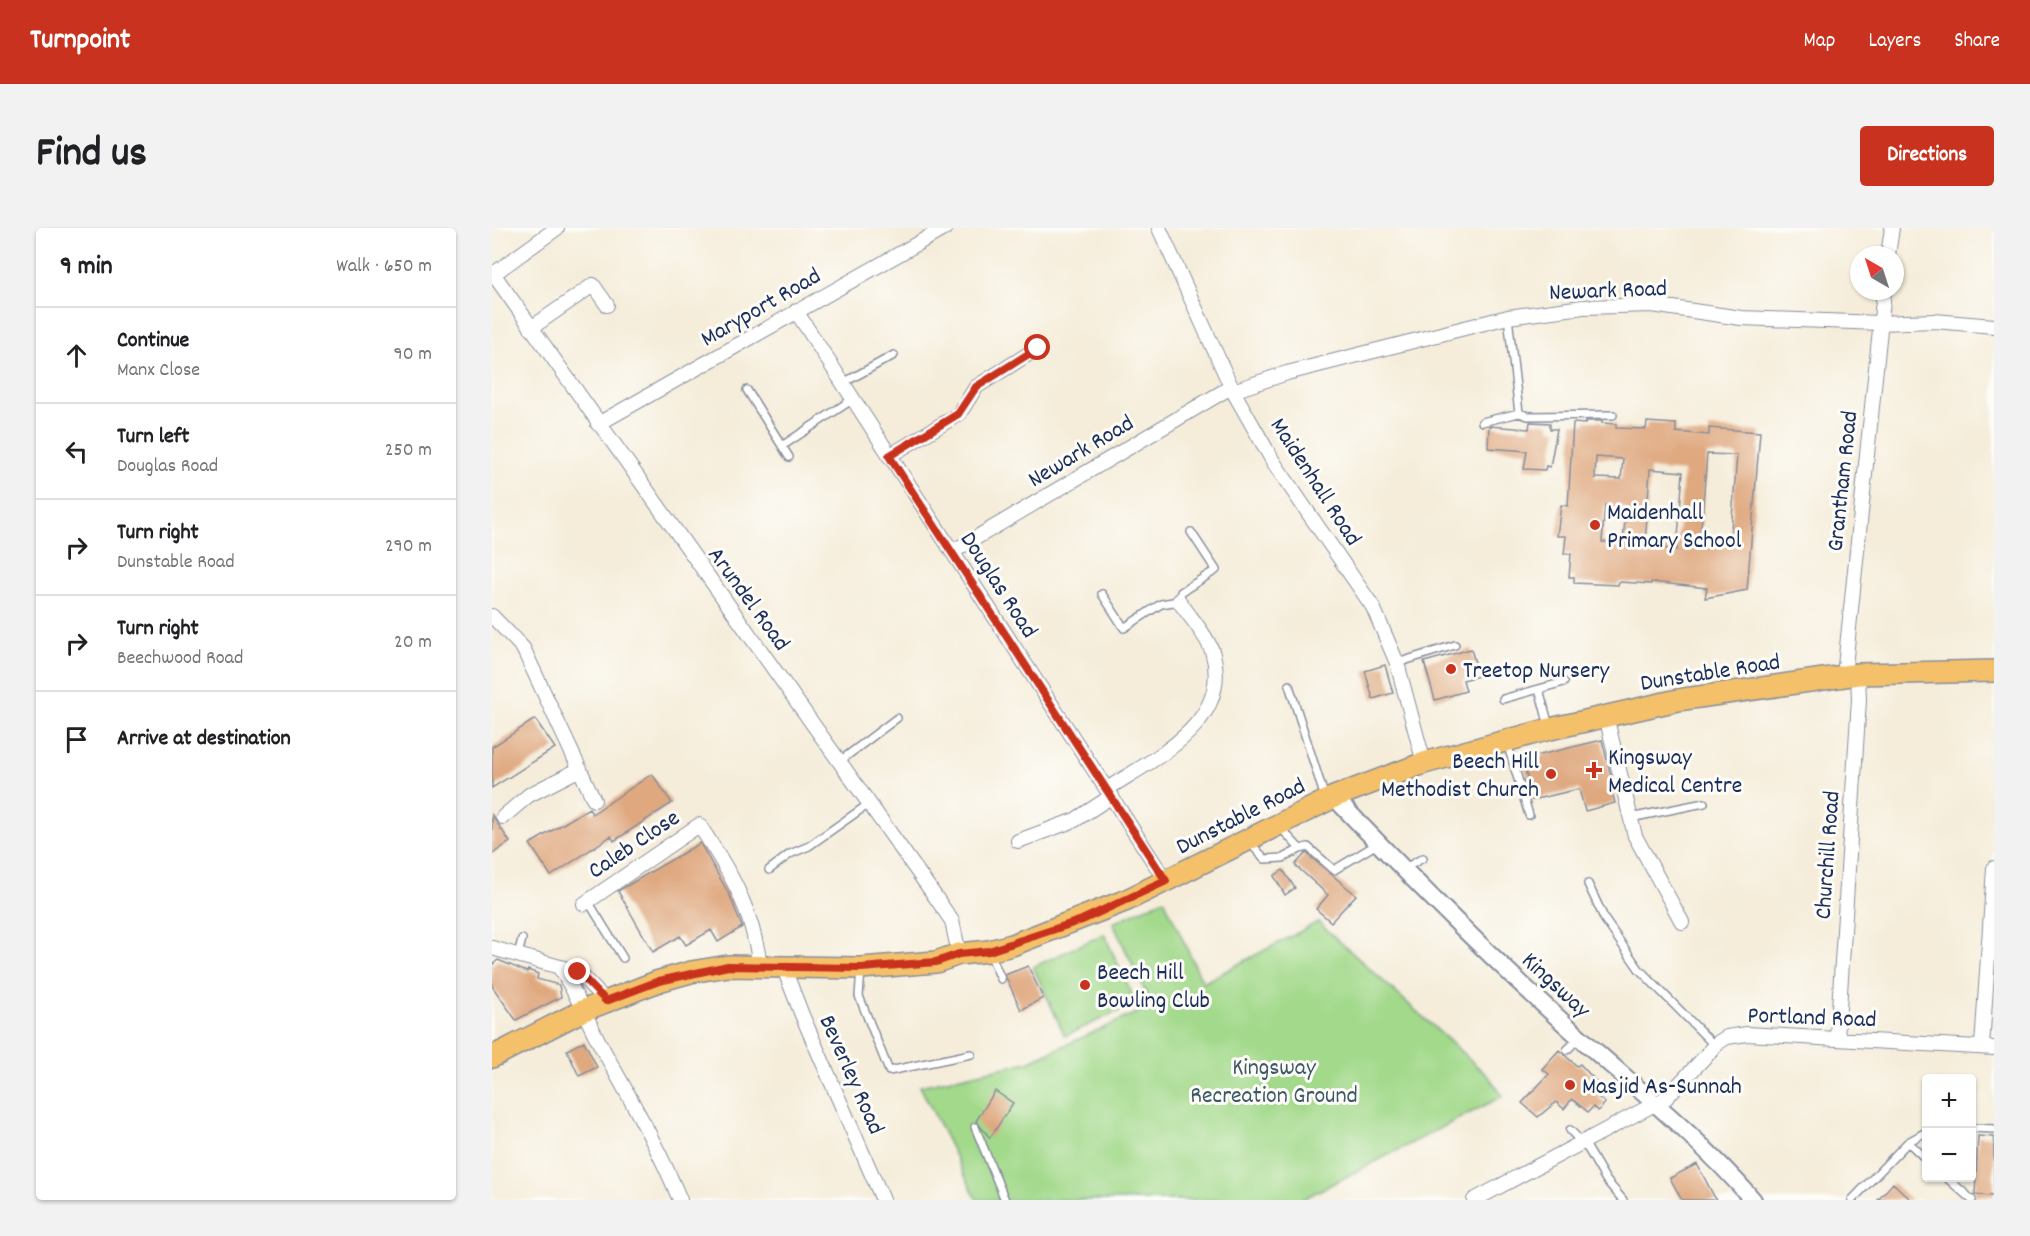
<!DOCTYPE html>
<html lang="en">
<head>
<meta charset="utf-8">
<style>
  :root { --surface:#fff; --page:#f2f2f2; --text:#202124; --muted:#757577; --line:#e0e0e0; --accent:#c8321e }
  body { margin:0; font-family:Dekko,sans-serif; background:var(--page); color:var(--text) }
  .controls { position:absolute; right:18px; bottom:18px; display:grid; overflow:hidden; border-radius:6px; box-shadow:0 2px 4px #0004 }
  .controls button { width:54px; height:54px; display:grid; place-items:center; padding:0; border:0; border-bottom:2px solid var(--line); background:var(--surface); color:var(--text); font:30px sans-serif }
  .compass { position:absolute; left:1358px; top:18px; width:54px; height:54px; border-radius:50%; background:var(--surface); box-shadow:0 2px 4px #0004; rotate:321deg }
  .stop { position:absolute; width:18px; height:18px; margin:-14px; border:4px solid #c8321e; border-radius:50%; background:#fff }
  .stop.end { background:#c8321e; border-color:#fff; box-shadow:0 2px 6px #0008 }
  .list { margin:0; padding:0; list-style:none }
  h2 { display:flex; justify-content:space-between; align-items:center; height:78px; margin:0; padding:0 24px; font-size:26px }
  h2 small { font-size:20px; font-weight:400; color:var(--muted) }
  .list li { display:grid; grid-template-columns:39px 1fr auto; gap:18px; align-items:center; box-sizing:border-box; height:96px; padding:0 24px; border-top:2px solid var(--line) }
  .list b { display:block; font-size:22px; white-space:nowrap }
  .list p { margin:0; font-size:20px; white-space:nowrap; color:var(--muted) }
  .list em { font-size:20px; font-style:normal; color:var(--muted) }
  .icon { flex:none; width:33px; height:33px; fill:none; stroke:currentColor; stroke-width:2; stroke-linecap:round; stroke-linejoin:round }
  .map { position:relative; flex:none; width:1502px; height:972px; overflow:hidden; border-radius:6px }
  header { display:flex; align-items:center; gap:36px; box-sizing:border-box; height:84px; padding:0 30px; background:var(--accent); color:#fff }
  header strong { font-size:28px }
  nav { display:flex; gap:33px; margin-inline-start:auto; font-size:21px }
  .intro { display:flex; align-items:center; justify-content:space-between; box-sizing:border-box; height:144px; padding:0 36px }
  h1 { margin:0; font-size:42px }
  .button { padding:15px 27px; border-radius:6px; background:var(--accent); color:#fff; font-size:21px; font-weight:700 }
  main { display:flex; gap:36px; padding:0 36px }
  aside { flex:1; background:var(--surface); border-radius:6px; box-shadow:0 2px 4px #0004 }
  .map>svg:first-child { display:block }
</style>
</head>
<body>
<header>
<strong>Turnpoint</strong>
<nav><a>Map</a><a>Layers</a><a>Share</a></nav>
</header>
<div class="intro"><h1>Find us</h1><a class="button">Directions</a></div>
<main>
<aside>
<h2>9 min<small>Walk · 650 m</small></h2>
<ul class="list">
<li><svg class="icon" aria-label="ahead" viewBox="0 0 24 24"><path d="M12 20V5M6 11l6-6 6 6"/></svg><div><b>Continue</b><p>Manx Close</p></div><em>90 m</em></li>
<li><svg class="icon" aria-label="left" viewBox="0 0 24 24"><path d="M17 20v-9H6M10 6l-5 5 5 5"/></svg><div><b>Turn left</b><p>Douglas Road</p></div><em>250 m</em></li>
<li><svg class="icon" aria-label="right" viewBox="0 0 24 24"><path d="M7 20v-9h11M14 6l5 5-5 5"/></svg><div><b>Turn right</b><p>Dunstable Road</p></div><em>290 m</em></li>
<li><svg class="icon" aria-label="right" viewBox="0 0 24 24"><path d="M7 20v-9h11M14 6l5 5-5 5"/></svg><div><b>Turn right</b><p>Beechwood Road</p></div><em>20 m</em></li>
<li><svg class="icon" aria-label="arrive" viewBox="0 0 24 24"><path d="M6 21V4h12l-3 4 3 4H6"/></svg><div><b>Arrive at destination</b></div></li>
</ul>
</aside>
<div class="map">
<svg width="1502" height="972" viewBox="0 0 1502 972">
  <rect width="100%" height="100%" fill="#fdfcf7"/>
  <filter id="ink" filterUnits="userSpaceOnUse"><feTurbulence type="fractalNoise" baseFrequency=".0167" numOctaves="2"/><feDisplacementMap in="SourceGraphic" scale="12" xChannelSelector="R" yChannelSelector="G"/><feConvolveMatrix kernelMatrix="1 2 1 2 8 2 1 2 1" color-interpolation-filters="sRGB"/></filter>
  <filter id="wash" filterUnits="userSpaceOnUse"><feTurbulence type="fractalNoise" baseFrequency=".008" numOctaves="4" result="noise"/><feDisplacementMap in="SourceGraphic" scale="24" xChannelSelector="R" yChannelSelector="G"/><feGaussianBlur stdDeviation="1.35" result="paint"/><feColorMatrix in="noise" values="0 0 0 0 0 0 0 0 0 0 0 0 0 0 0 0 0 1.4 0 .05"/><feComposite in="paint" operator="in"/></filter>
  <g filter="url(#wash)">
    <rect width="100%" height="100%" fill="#f5edda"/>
    <path fill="#a2d98a" stroke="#5e8474" stroke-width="1.5" d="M 672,671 L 711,755 L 826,694 L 997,849 L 1011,868 L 809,972 L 485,972 L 428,858 L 536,834 L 660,778 L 621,695 Z
      M 612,706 L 644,775 L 573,808 L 541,739 Z"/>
    <g id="blocks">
      <path fill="#dfa87f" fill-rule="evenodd" d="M 1094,193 L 1110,193 L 1110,195 L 1124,196 L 1124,200 L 1154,201 L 1155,194 L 1184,196 L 1184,204 L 1217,207 L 1217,200 L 1268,204 L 1255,362 L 1213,370 L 1215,360 L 1159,354 L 1159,356 L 1127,354 L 1126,357 L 1082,355 L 1082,349 L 1077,349 L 1079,326 L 1072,326 L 1074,308 L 1065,308 L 1069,277 L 1076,278 L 1081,195 L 1093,196 ZM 1215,226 L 1245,227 L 1238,315 L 1208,313 ZM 1104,229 L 1131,231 L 1129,251 L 1103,250 ZM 1158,241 L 1191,244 L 1185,322 L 1153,318 ZM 1113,277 L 1134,280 L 1131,315 L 1110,314 Z
        M 1038,194 L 1058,195 L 1058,201 L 1065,201 L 1058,239 L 1054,238 L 1053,242 L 1032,241 L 1035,223 L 996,220 L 997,198 L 1037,201 Z
        M 979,421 L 987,448 L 971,452 L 974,463 L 943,472 L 932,434 Z
        M 893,437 L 901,465 L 881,471 L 873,443 Z
        M 43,491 L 63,520 L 0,560 L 0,519 Z
        M 1110,512 L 1123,564 L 1120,564 L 1123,575 L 1093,583 L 1087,561 L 1040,572 L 1031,531 Z
        M 160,546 L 180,575 L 122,613 L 119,608 L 59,648 L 38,616 L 97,580 L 100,586 Z
        M 0,587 L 18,614 L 0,626 Z
        M 208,615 L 238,668 L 250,699 L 226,714 L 219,702 L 194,717 L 188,708 L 161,724 L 126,663 Z
        M 814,625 L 864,667 L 839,694 L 824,681 L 836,667 L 803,637 Z
        M 791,642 L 803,660 L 793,667 L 782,648 Z
        M 6,732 L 35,744 L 36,742 L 46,746 L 45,751 L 67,757 L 69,769 L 24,792 L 0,758 L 0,737 Z
        M 536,738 L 551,770 L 529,782 L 513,747 Z
        M 92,813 L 105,839 L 87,848 L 75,822 Z
        M 1067,822 L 1085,838 L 1088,836 L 1112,862 L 1106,869 L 1113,875 L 1106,883 L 1101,879 L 1096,884 L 1080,871 L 1072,881 L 1064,874 L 1046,889 L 1030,875 L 1057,846 L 1050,841 Z
        M 503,863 L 521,875 L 498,910 L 484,893 Z
        M 1486,908 L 1502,909 L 1502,968 L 1483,967 Z
        M 1205,936 L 1224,972 L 1190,972 L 1178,950 Z
        M 1401,955 L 1419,972 L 1386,972 Z"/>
    </g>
  </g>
  <g filter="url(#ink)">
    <use href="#blocks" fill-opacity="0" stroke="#888e9c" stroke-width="1.5"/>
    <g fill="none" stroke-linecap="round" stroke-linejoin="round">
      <g stroke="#888e9c" stroke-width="10">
        <path id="service" d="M 1016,89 L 1027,185 L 1036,188 L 1121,187
          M 351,155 L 402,127
          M 255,162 L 297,229
          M 990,194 L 1027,185
          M 290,218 L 361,171
          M 610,366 L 632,400 L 669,376 L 687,373 L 689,364 L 724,342 L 699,304
          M 905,435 L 963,417
          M 797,457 L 833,570
          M 1047,461 L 1057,498
          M 1011,471 L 1072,454
          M 1015,515 L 1037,587
          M 348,533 L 405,490
          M 1138,590 L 1212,575
          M 787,598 L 808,621 L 816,619 L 842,642 L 885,616
          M 757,614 L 773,631 L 791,630 L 808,621
          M 913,640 L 931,630
          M 277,642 L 298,626 L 317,618 L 378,575
          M 1096,656 L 1113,692 L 1147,741 L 1223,818
          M 96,673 L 131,730
          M 498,726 L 509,751
          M 26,727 L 30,711
          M 369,742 L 367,768 L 397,843 L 479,826
          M 1075,822 L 1088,809
          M 483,899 L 513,972
          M 1480,900 L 1502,901
          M 1078,902 L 1096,921 L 1114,952 L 1131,972
          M 1416,914 L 1434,904
          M 1455,950 L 1480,972
          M 1360,972 L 1416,914 L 1434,931"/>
      </g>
      <g stroke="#888e9c" stroke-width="16">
        <path id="minor" d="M 667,0 L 741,163 L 782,235 L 881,379 L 905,435 L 932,535
          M 1396,27 L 1400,0
          M 0,44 L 440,664 L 460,693 L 467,726
          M 0,47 L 65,0
          M 304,83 L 674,653
          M 39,100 L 101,57 L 115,77
          M 741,163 L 795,145 L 1016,89 L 1091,79 L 1160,77 L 1249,90 L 1388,95 L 1442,93 L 1502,98
          M 106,196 L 453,0
          M 397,228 L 467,186 L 484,159 L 546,120
          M 460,324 L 739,159
          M 0,388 L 31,420 L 102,572
          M 1352,448 L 1392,63
          M 1114,488 L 1143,608 L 1190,694
          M 615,561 C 664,529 742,494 720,423 C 714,406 697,388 687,373
          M 11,589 L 37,567 L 88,541
          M 526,613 L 583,592 L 620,568
          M 92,676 L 207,597 C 239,645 260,680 268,738
          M 0,720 L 86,744 L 114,773
          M 291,738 L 310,787 L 391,972
          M 67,739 C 84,763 94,790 108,816 C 136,867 166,918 188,972
          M 1345,811 L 1367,472 L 1366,446
          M 1490,818 L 1502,640
          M 982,972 L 1174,870 L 1227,814 L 1235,809 L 1255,806 L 1502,820"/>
      </g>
      <g stroke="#888e9c" stroke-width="20">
        <path id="tertiary" d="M 842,569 C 917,648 994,725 1075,798 C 1138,855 1206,908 1261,972"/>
      </g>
      <g stroke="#888e9c" stroke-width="24">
        <path id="primary" d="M 0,829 L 90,783 L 167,753 L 199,744 L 236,738 L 369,740 L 444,734 L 467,726 L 497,723 L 520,717 L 635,672 L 842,569 L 932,535 L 1058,501 L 1186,472 L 1366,446 L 1502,443"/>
      </g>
      <use href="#service" stroke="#fff" stroke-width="7"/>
      <use href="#minor" stroke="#fff" stroke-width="14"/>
      <use href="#tertiary" stroke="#fff" stroke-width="16"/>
      <use href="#primary" stroke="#f4c16a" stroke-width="21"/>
    </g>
  </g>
  <g fill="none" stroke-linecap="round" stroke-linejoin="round" filter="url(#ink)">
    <path stroke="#c8321e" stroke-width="8" d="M 86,744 L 114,773 L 167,753 L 236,738 L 369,740 L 444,734 L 467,726 L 497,723 L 590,692 L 674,653 L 397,228 L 466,186 L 484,159 L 546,120"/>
  </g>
  <g fill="#c8321e" stroke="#fdfcf7" stroke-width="2">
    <circle cx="1103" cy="297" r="6"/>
    <circle cx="959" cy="441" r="6"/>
    <path d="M1099 533h6v6h6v6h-6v6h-6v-6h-6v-6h6z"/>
    <circle cx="1059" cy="546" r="6"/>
    <circle cx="593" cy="757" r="6"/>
    <circle cx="1078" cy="857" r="6"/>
  </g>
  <g text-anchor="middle" stroke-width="6" stroke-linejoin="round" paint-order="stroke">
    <g font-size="24" fill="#1b2f5e" stroke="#fdfcf7">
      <text transform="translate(1116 61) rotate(-2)" y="8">Newark Road</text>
      <text transform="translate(268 78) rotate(-30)" y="8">Maryport Road</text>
      <text transform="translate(588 222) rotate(-31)" y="8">Newark Road</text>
      <text transform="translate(825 253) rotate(57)" y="8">Maidenhall Road</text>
      <text transform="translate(1349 253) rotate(-84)" y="8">Grantham Road</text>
      <text transform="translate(508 356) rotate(57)" y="8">Douglas Road</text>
      <text transform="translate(258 370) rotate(54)" y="8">Arundel Road</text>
      <text transform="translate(1218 443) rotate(-9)" y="8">Dunstable Road</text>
      <text transform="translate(748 587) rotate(-27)" y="8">Dunstable Road</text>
      <text transform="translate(141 615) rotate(-34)" y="8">Caleb Close</text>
      <text transform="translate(1334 627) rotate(-86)" y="8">Churchill Road</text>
      <text transform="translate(1065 756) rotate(43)" y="8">Kingsway</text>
      <text transform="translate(1320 788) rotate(2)" y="8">Portland Road</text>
      <text transform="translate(361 846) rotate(66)" y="8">Beverley Road</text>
    </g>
    <g font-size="24" fill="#1b2f5e" stroke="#fdfcf7" text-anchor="start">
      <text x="1115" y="291">Maidenhall<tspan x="1115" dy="28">Primary School</tspan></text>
      <text x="971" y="449">Treetop Nursery</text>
      <text x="1116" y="536">Kingsway<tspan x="1116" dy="28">Medical Centre</tspan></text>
      <text x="1047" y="540" text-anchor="end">Beech Hill<tspan x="1047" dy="28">Methodist Church</tspan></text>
      <text x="605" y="751">Beech Hill<tspan x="605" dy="28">Bowling Club</tspan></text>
      <text x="1090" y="865">Masjid As-Sunnah</text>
    </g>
    <g font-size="24" fill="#3d5a69" stroke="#fdfcf7">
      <text x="782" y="846">Kingsway<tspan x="782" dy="28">Recreation Ground</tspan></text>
    </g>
  </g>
</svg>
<div class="controls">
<button>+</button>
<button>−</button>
</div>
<svg class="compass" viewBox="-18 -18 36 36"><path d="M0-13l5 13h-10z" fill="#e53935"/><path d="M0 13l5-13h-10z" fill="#757577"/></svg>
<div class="stop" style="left:546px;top:120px"></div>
<div class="stop end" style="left:86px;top:744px"></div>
</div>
</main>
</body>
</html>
